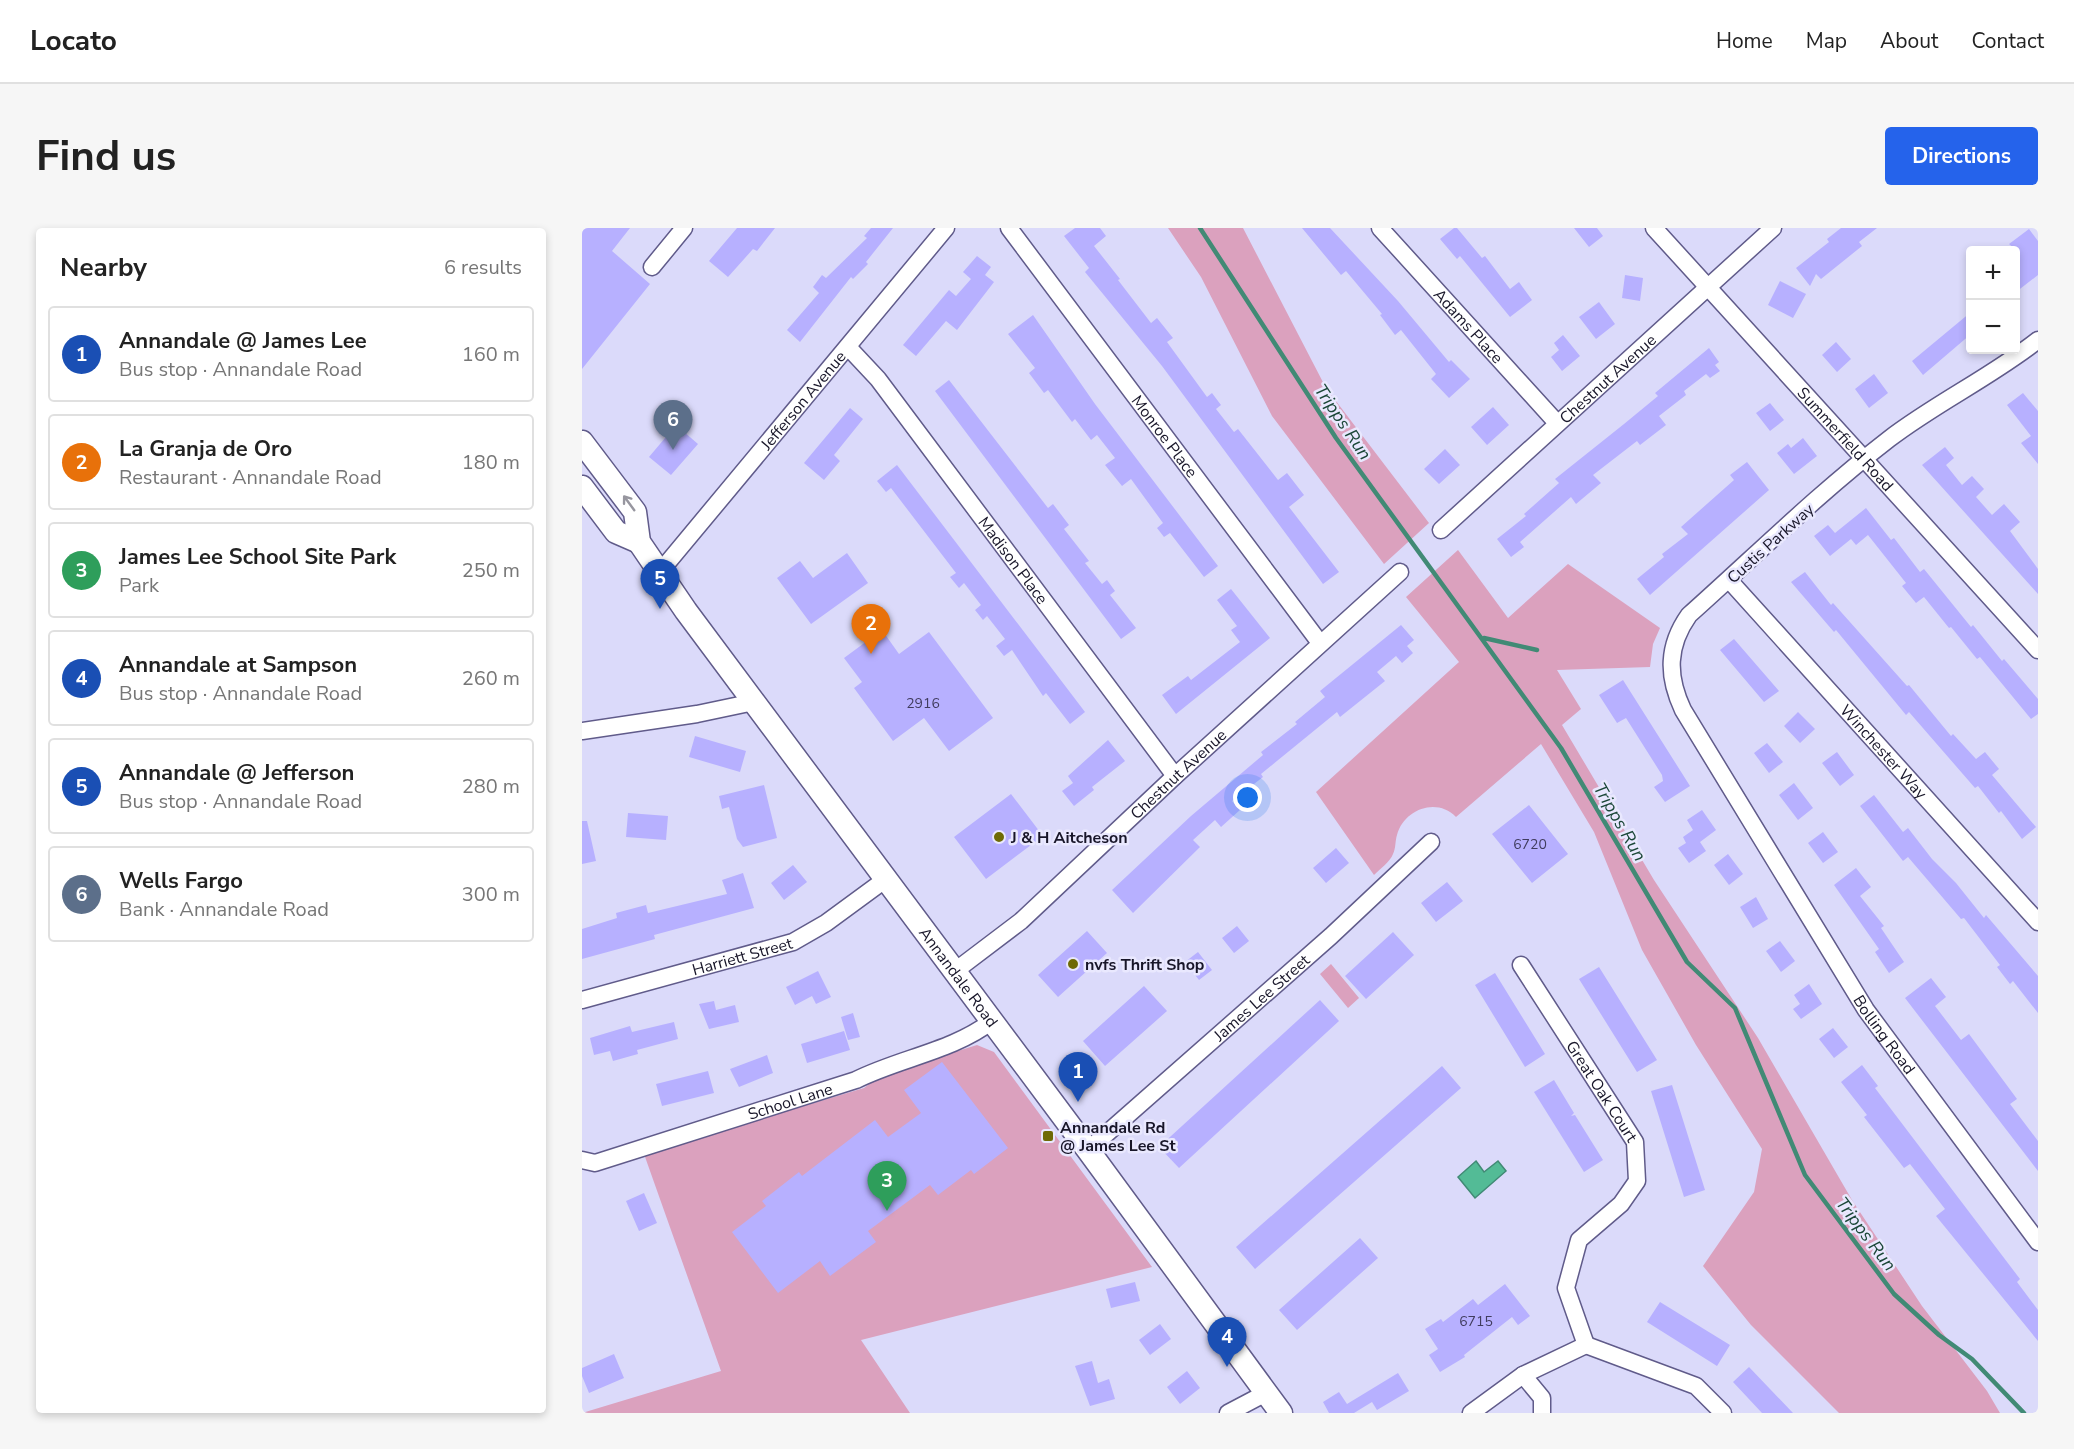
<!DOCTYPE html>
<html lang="en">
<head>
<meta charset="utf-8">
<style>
  :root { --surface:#fff; --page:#f6f6f6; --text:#222; --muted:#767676; --line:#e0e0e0; --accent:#2563eb }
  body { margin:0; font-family:"Nunito Sans",sans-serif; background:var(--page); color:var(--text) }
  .controls { position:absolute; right:18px; top:18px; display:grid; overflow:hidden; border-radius:6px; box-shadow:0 3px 9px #0003 }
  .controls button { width:54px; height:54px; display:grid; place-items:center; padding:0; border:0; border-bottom:2px solid var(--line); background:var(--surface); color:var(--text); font:30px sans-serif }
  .you { position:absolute; left:666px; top:570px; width:21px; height:21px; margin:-15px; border:4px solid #fff; border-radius:50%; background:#1a73e8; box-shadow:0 0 0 9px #1a73e833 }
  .badge { display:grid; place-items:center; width:39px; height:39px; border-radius:50%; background:var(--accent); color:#fff; font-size:20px; font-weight:700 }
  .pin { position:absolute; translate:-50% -50px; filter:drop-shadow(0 2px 3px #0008) }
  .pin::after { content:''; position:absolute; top:32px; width:21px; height:18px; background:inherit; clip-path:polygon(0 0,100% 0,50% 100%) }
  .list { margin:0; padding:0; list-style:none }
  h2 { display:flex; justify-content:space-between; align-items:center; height:78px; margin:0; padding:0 24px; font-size:26px }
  h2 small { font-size:20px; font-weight:400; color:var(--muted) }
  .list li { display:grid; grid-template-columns:39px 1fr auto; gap:18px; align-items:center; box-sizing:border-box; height:96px; margin:0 12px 12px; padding:0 12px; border:2px solid var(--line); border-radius:6px }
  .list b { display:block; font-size:22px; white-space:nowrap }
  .list p { margin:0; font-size:20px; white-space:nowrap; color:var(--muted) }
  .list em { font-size:20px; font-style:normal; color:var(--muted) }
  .map { position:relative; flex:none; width:1456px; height:1185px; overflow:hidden; border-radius:6px }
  header { display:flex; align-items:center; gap:36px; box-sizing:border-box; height:84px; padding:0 30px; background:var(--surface); border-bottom:2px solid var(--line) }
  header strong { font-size:28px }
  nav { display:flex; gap:33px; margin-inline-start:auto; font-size:21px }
  .intro { display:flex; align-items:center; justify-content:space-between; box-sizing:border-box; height:144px; padding:0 36px }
  h1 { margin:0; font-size:42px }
  .button { padding:15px 27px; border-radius:6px; background:var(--accent); color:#fff; font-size:21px; font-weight:700 }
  main { display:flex; gap:36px; padding:0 36px }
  aside { flex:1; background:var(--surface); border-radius:6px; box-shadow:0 3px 9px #0003 }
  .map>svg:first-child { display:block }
</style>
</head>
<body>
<header>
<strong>Locato</strong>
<nav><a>Home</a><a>Map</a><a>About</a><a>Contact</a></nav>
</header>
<div class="intro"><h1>Find us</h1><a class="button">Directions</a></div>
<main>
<aside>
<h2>Nearby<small>6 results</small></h2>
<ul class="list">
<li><span class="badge" style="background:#1a4fb4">1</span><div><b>Annandale @ James Lee</b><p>Bus stop · Annandale Road</p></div><em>160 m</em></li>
<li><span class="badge" style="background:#e8710a">2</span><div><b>La Granja de Oro</b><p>Restaurant · Annandale Road</p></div><em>180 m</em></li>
<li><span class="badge" style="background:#2e9e5b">3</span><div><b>James Lee School Site Park</b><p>Park</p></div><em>250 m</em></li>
<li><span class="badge" style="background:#1a4fb4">4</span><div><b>Annandale at Sampson</b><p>Bus stop · Annandale Road</p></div><em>260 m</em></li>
<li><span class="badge" style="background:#1a4fb4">5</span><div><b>Annandale @ Jefferson</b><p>Bus stop · Annandale Road</p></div><em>280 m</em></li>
<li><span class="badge" style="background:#5c6f8a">6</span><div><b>Wells Fargo</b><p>Bank · Annandale Road</p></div><em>300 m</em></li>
</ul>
</aside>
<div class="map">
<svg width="1456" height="1185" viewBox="0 0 1456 1185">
  <rect width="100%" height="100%" fill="#dbdafa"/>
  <path fill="#dba1be" d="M 586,0 L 661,0 L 744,160 L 847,295 L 802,336 L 690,188 L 619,49 Z
    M 876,322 L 926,390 L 986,336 L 1078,400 L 1071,416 L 1068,439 L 975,442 L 999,481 L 980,497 L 1072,652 L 1176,810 L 1270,972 L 1340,1078 L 1405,1163 L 1418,1185 L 1257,1185 L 1169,1097 L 1121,1038 L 1172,964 L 1180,921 L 1114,817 L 1060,722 L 1012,604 L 959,516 L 874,589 C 855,569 822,581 815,607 C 813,613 814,620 811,626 C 808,634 798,641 792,647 L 734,564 L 877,434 L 824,369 Z
    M 749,736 L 777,770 L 766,780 L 738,746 Z
    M 395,817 L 412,824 L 570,1039 L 279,1112 L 328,1185 L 0,1185 L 139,1143 L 62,926 L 282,860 L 299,847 Z"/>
  <path fill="#53bb96" stroke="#418a75" stroke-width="1.5" d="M 894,933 L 902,944 L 916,933 L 924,943 L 893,970 L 876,949 Z"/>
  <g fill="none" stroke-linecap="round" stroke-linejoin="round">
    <path stroke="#418a75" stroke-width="4.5" d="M 618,0 L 754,210 L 979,520 L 1105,734 L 1153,780 L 1223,947 L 1312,1066 L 1357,1107 L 1390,1131 L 1442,1185
      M 902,410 L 955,422"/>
  </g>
  <path fill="#b7b0ff" d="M 0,0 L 48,0 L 30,23 L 68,56 L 0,141 Z
    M 155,0 L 193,0 L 175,23 L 171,21 L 146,49 L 127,33 Z
    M 289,0 L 311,0 L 284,34 L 286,36 L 271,51 L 269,49 L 218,114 L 205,102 L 237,65 L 231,59 L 240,47 L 244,50 L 285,10 L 282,8 Z
    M 493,0 L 518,0 L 524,8 L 512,18 L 538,51 L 536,52 L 569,95 L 575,90 L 591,110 L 585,114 L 625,169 L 630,165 L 639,177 L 634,181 L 652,204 L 656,201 L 696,252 L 705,245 L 722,267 L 707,279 L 757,344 L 741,356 L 580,138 L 503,44 L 507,40 L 482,8 Z
    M 720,0 L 748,0 L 816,73 L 867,134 L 869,132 L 888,151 L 867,170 L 849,151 L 854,146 L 819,102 L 813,107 L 798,87 L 800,86 L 764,43 L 759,47 Z
    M 872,0 L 875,0 L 900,30 L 903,28 L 928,61 L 937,54 L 950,72 L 928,89 L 878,28 L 875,31 L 858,11 Z
    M 992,0 L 1015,0 L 1021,8 L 1007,19 Z
    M 1259,0 L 1295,0 L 1277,14 L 1280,18 L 1239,51 L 1234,46 L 1228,58 L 1214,40 L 1247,14 L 1245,11 Z
    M 1447,1 L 1456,13 L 1456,47 L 1434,64 L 1434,22 L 1427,16 Z
    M 395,28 L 409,39 L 403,47 L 412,54 L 375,102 L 364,93 L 334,128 L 321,117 L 367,62 L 374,68 L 389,51 L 381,44 Z
    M 1043,47 L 1061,50 L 1058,73 L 1040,70 Z
    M 1198,53 L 1224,66 L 1211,90 L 1186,77 Z
    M 1017,74 L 1033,96 L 1014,111 L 997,89 Z
    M 1389,84 L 1389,106 L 1341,147 L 1330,133 Z
    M 451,87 L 513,176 L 636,338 L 622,349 L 588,305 L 582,309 L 575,300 L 581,295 L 549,251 L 540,258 L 523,237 L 533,230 L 515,207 L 509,212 L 493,191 L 490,194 L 466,162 L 462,165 L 447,145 L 453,140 L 426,106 Z
    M 981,107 L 998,128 L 980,143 L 969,129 L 977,122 L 972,115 Z
    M 1254,114 L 1269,131 L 1255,144 L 1240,127 Z
    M 1127,120 L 1137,134 L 1133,137 L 1138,143 L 1128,150 L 1124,146 L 1102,163 L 1104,167 L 1077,188 L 1084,197 L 1058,217 L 1055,213 L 1011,247 L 1019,255 L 994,276 L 989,269 L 938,314 L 942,319 L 929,329 L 915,311 L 944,288 L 942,286 L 977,255 L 973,251 L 1042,196 L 1076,168 L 1073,165 Z
    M 1292,146 L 1306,165 L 1287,180 L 1273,161 Z
    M 367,152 L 466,280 L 471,276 L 487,297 L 482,301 L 507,333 L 503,335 L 520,356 L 525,352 L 533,363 L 528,367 L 554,400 L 539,411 L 353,163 Z
    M 1441,165 L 1456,183 L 1456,236 L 1439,215 L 1449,208 L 1425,177 Z
    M 1188,175 L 1202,192 L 1188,203 L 1174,185 Z
    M 911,179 L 927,197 L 905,217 L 889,199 Z
    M 268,180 L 281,191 L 252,227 L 258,233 L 242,252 L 222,235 Z
    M 94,197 L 116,216 L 89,247 L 67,229 Z
    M 1221,210 L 1235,228 L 1212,246 L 1195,225 L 1206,216 L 1209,220 Z
    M 1363,219 L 1372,230 L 1364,237 L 1380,257 L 1390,248 L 1402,261 L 1394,269 L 1410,287 L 1422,276 L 1438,294 L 1428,303 L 1456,341 L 1456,366 L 1340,237 Z
    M 863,221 L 878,237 L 857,256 L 842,241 Z
    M 1165,234 L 1187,262 L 1068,367 L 1055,351 L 1082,329 L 1080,326 L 1106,306 L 1099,299 L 1152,252 L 1148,247 Z
    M 315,237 L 503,484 L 488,496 L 464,465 L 461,468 L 430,422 L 422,428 L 414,418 L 423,411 L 405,388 L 401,392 L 393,382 L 399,377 L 382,355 L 377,360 L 368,349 L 374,345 L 309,260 L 304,264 L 295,253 Z
    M 1284,280 L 1309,312 L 1312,310 L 1338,344 L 1342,341 L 1389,399 L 1391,397 L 1420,433 L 1422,431 L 1456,471 L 1456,486 L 1449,491 L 1398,429 L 1395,431 L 1369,399 L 1367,400 L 1342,369 L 1334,375 L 1320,358 L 1324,355 L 1286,307 L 1274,317 L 1269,311 L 1248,328 L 1232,308 L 1246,297 L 1253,305 Z
    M 265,325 L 286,355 L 229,396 L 195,350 L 218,333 L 231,350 Z
    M 1223,344 L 1249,377 L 1251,375 L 1325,458 L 1327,457 L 1369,508 L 1371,506 L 1394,531 L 1403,524 L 1417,541 L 1410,547 L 1454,599 L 1440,611 L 1419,583 L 1417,585 L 1396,558 L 1393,560 L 1327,484 L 1324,487 L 1254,402 L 1252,404 L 1209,354 Z
    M 649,361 L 688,410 L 594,486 L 580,467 L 606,448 L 609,452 L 658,414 L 649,402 L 655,398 L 635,372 Z
    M 819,397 L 832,412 L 825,418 L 831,425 L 820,435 L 814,428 L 795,444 L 803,453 L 758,489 L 755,484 L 679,546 L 681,549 L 650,573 L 658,582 L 639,599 L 633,592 L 611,612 L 618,619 L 551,685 L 530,662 L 609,588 L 681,527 L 679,524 L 715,496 L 713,494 L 743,469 L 738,463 Z
    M 300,402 L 317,426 L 347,404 L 411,490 L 367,523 L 342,490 L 311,513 L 272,460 L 280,454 L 262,430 Z
    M 1152,411 L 1197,463 L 1182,474 L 1138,422 Z
    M 1041,452 L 1108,558 L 1083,574 L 1072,559 L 1081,553 L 1080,547 L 1044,490 L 1035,495 L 1017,467 Z
    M 1216,484 L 1233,501 L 1218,515 L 1202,498 Z
    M 113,508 L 164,523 L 158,544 L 107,529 Z
    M 526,512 L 543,533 L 510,559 L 512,562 L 492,578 L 480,563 L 491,555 L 486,548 Z
    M 1185,515 L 1201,534 L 1187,545 L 1172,525 Z
    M 1255,524 L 1272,547 L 1258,558 L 1240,535 Z
    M 1212,555 L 1231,580 L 1216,592 L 1197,567 Z
    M 182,557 L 195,610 L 161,619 L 155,611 L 147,579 L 140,581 L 137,568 Z
    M 429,566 L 461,608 L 404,651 L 372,609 Z
    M 1292,567 L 1321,604 L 1326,600 L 1350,631 L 1374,655 L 1402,690 L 1404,687 L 1456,748 L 1456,785 L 1431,753 L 1428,756 L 1415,739 L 1418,737 L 1382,690 L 1379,691 L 1326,629 L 1321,633 L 1278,578 Z
    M 947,577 L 986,626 L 950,655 L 910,606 Z
    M 1120,582 L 1134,602 L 1118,614 L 1124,623 L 1107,635 L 1096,620 L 1104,615 L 1101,609 L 1111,602 L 1105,592 Z
    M 46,585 L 86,588 L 84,612 L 44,609 Z
    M 0,593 L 5,593 L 14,633 L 0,636 Z
    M 1241,604 L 1256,624 L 1241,635 L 1226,615 Z
    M 754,620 L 767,635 L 744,655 L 731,640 Z
    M 1146,626 L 1161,646 L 1147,657 L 1132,637 Z
    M 211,637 L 225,654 L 202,672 L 189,655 Z
    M 1274,640 L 1289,659 L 1278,668 L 1302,698 L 1299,700 L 1322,734 L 1307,745 L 1293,724 L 1297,721 L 1252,657 Z
    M 161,645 L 172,680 L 72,707 L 73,711 L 0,731 L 0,701 L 35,690 L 34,685 L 64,677 L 66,685 L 145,666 L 140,652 Z
    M 865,654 L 881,673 L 854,694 L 839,675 Z
    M 1174,669 L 1186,691 L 1171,700 L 1158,679 Z
    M 655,698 L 667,713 L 652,725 L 640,710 Z
    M 505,703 L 525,725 L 476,769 L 456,747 Z
    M 811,704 L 832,727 L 784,771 L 763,748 Z
    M 1198,713 L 1213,733 L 1199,744 L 1184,723 Z
    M 616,724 L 630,742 L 617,752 L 603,734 Z
    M 1017,739 L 1075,832 L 1055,844 L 997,751 Z
    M 236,743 L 249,769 L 234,776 L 230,768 L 213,777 L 204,759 Z
    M 913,745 L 963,826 L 943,839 L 893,757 Z
    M 1349,750 L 1364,769 L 1353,778 L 1379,812 L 1387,806 L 1435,871 L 1428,876 L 1456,913 L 1456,943 L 1323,770 Z
    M 1227,756 L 1240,776 L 1219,791 L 1211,781 L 1218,776 L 1212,767 Z
    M 562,758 L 585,783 L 523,838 L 501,813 Z
    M 738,772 L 757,793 L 597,940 L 577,919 Z
    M 132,773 L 134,782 L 153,777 L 157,794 L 127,801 L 117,776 Z
    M 271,785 L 278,809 L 266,812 L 259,789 Z
    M 92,794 L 96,811 L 55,822 L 56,826 L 31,833 L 28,823 L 12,827 L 8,810 L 48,798 L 50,804 Z
    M 1251,800 L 1266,819 L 1252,830 L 1237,811 Z
    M 262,803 L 268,822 L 225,835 L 219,816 Z
    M 185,827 L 191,845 L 157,859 L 148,841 Z
    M 360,834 L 426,920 L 392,946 L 389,942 L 356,967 L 348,957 L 286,1003 L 294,1014 L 248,1048 L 238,1033 L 196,1065 L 150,1004 L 184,978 L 180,973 L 217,944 L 220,948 L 293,892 L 306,909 L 339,885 L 322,862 Z
    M 1280,837 L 1296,858 L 1293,860 L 1438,1051 L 1435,1054 L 1456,1082 L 1456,1113 L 1354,988 L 1363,981 L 1328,936 L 1322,940 L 1282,889 L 1285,887 L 1259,854 Z
    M 860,838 L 879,860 L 673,1041 L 654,1019 Z
    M 126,843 L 132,865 L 80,878 L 74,856 Z
    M 972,852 L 992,885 L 989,888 L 993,887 L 1021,932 L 1002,944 L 952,864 Z
    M 1090,857 L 1123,962 L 1102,969 L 1069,863 Z
    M 62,965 L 75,995 L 57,1003 L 44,973 Z
    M 778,1010 L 796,1030 L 715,1102 L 697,1082 Z
    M 553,1054 L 558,1073 L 529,1080 L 524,1061 Z
    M 923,1056 L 948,1088 L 936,1097 L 930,1089 L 882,1127 L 883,1129 L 858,1144 L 847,1127 L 856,1121 L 843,1101 L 859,1091 L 861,1094 L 891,1071 L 896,1077 Z
    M 1078,1074 L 1148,1117 L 1135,1138 L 1065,1094 Z
    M 578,1096 L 589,1111 L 568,1127 L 557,1112 Z
    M 32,1126 L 42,1150 L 7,1165 L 0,1148 L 0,1140 Z
    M 510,1133 L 516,1155 L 527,1151 L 533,1171 L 508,1178 L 493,1138 Z
    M 1167,1139 L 1211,1185 L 1180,1185 L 1151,1154 Z
    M 605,1143 L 618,1160 L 598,1176 L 585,1159 Z
    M 816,1145 L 827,1163 L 795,1182 L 790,1174 L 772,1185 L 747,1185 L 741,1174 L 757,1164 L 765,1176 Z"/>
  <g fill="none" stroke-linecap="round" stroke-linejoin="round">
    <g stroke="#605b8a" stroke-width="19">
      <g id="minor">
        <path id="s1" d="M 427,0 L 738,415"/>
        <path id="s2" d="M 798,0 L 975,195"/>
        <path id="s3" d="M 1072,0 L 1456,422"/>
        <path d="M 70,39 L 102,0"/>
        <path id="s4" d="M 1456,112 C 1409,149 1354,175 1307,211 C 1237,265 1173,328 1107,387 C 1085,418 1085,448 1101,482 L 1284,782 L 1456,1014"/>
        <path id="s5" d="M 266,119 L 296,151 L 593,548"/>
        <path id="s6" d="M 859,302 L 1191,0"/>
        <path id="s7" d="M 77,345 L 364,0"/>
        <path id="s8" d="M 1147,352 L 1456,694"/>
        <path d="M 0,503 L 115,486 L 172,474"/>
        <path id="s9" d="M 939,737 L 1053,914 L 1055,953 L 1039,976 L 997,1012 L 984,1060 L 1004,1117"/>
        <path id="s10" d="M 373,743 L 439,693 L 593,548 L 818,344"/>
        <path id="s11" d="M 0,772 L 211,714 L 244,695 L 304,651"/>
        <path id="s12" d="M 506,922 L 749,708 L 849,614"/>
        <path id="s13" d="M 0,932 L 13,935 L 274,852 C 318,830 371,823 410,793"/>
        <path d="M 1004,1117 L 1114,1158 L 1141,1185"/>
        <path d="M 941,1147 L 960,1170 L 960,1185"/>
        <path d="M 646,1185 L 684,1165"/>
        <path d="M 889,1185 L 941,1147 L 1004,1117"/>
      </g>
    </g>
    <g stroke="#605b8a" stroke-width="25">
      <g id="secondary">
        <path id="s14" d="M 0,214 L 53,284 L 57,314 L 104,383 L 506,922 L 699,1185"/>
        <path d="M 0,259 L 34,304 L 57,314"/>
      </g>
    </g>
    <use href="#minor" stroke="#fff" stroke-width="16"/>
    <use href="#secondary" stroke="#fff" stroke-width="22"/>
  </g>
  <defs><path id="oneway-shaft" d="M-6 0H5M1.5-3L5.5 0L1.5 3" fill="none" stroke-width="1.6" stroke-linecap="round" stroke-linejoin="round" transform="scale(1.5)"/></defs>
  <use stroke="#97969f" href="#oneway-shaft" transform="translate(47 275) rotate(-126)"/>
  <g fill="#6e6a06" stroke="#e9e8fe" stroke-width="2">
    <circle cx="417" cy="609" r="6"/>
    <circle cx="491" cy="736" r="6"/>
    <rect x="460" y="902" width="12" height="12" rx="3"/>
  </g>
  <g text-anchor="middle" stroke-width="5" stroke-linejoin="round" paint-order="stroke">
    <g font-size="14" fill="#403c5e">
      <text x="341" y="480">2916</text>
      <text x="948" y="621">6720</text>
      <text x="894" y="1098">6715</text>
    </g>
    <g font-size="16" fill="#181629" stroke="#e9e8fe">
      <text dy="6" stroke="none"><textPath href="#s2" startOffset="132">Adams Place</textPath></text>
      <text dy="6" stroke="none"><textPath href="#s6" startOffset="225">Chestnut Avenue</textPath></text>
      <text dy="6" stroke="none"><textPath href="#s7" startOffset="225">Jefferson Avenue</textPath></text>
      <text dy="6" stroke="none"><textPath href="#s1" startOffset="260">Monroe Place</textPath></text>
      <text dy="6" stroke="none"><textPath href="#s3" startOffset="285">Summerfield Road</textPath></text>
      <text transform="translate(1188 315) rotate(-42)" y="6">Custis Parkway</text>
      <text dy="6" stroke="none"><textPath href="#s5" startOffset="270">Madison Place</textPath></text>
      <text dy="6" stroke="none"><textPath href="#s8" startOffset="231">Winchester Way</textPath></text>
      <text dy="6" stroke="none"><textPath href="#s10" startOffset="298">Chestnut Avenue</textPath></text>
      <text dy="6" stroke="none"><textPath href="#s11" startOffset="166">Harriett Street</textPath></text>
      <text dy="6" stroke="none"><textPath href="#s14" startOffset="658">Annandale Road</textPath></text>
      <text dy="6" stroke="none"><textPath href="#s12" startOffset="231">James Lee Street</textPath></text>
      <text dy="6" stroke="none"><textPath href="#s4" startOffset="928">Bolling Road</textPath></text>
      <text dy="6" stroke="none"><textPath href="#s9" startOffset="150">Great Oak Court</textPath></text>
      <text dy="6" stroke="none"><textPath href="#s13" startOffset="218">School Lane</textPath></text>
    </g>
    <g font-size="16" font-weight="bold" fill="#181629" stroke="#e9e8fe" text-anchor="start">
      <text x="429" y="615">J &amp; H Aitcheson</text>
      <text x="503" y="742">nvfs Thrift Shop</text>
      <text x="478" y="905">Annandale Rd<tspan x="478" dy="18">@ James Lee St</tspan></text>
    </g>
    <g font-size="18" font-style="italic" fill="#1b4738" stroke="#e9e8fe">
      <text transform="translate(761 194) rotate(56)" y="6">Tripps Run</text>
      <text transform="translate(1038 594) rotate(60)" y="6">Tripps Run</text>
      <text transform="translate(1284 1006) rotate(53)" y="6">Tripps Run</text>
    </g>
  </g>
</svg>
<div class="controls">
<button>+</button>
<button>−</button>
</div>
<div class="you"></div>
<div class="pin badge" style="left:496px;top:874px;background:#1a4fb4">1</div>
<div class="pin badge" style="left:289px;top:426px;background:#e8710a">2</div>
<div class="pin badge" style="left:305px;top:983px;background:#2e9e5b">3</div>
<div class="pin badge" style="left:645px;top:1139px;background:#1a4fb4">4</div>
<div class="pin badge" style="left:78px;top:381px;background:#1a4fb4">5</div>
<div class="pin badge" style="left:91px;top:222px;background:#5c6f8a">6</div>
</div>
</main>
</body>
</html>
